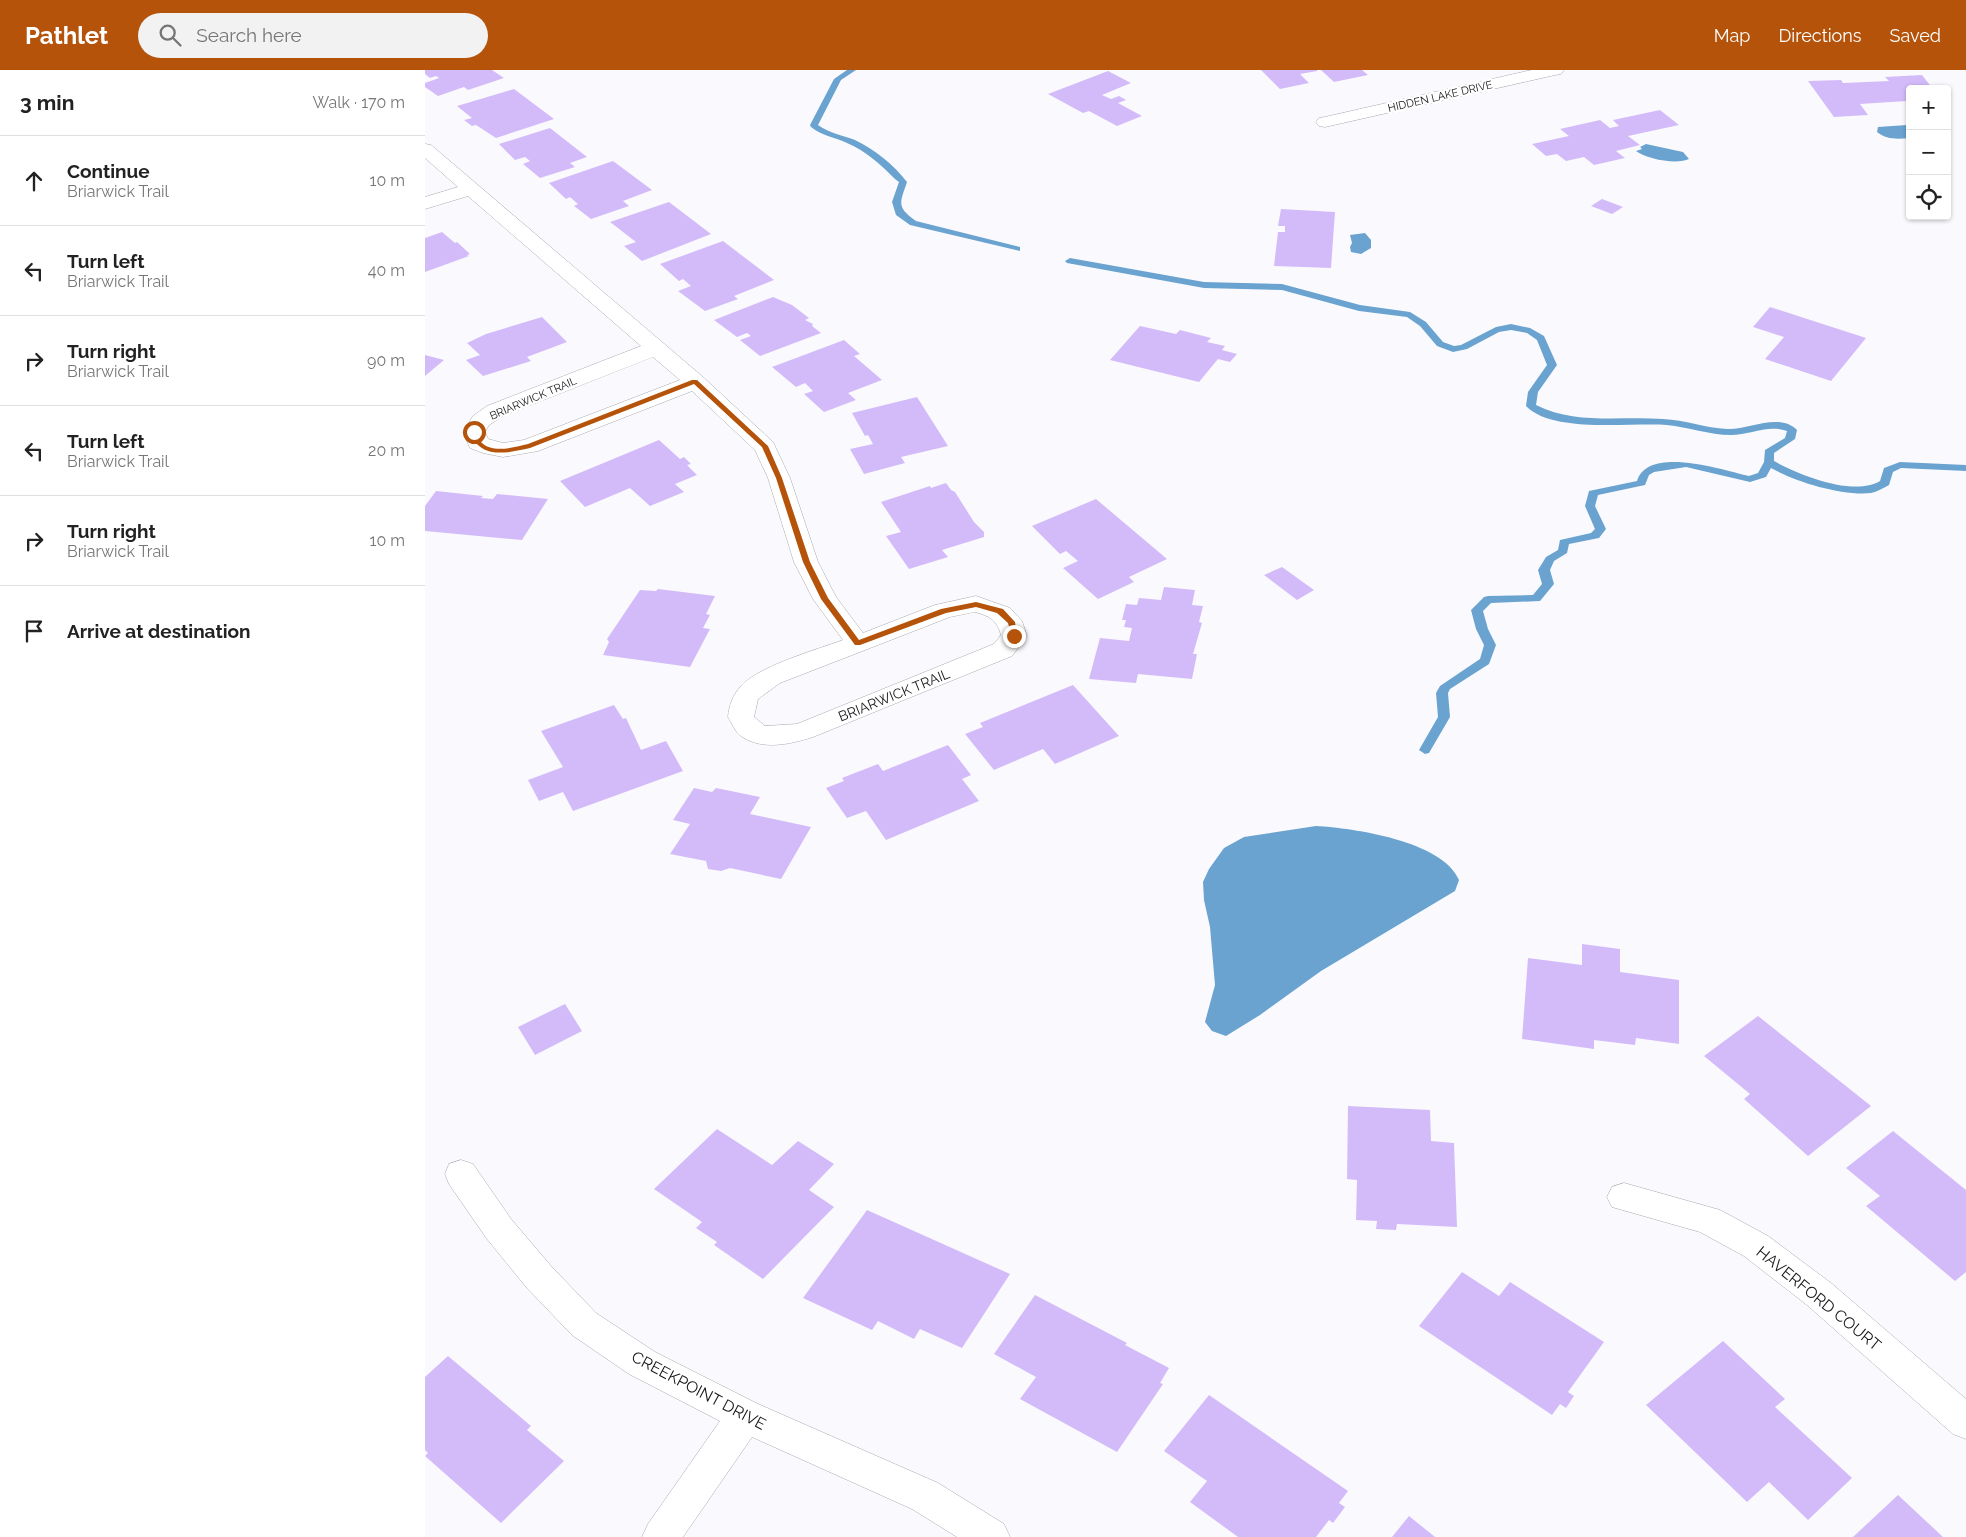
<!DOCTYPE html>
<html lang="en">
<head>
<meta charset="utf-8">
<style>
  :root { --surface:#fff; --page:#f2f2f2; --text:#222; --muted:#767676; --line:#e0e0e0; --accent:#b45309 }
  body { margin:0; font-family:Raleway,sans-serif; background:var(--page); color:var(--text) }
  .controls { position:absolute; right:15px; top:15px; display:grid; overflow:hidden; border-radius:5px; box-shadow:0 1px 4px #0004 }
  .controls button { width:45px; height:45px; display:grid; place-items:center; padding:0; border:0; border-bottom:1px solid var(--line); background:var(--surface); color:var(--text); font:25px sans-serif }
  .stop { position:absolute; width:15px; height:15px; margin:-11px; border:4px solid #b45309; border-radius:50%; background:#fff }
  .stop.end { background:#b45309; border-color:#fff; box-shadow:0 1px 5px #0008 }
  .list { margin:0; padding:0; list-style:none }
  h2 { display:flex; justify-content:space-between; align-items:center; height:65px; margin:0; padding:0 20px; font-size:21px }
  h2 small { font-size:16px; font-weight:400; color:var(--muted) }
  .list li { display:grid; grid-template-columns:32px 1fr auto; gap:15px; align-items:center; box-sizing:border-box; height:90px; padding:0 20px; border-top:1px solid var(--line) }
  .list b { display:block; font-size:19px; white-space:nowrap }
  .list p { margin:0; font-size:16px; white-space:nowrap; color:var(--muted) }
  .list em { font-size:16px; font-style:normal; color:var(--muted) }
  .icon { flex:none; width:28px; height:28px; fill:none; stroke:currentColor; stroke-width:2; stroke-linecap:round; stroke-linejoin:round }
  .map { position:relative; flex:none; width:1541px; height:1467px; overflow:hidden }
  header { display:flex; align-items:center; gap:30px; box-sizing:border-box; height:70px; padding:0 25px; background:var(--accent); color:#fff }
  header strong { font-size:24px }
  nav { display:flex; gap:28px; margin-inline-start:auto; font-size:18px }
  .search { width:350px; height:45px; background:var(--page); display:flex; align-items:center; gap:12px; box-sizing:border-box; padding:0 18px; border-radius:28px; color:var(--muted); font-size:19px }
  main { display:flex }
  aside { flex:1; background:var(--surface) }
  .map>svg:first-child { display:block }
</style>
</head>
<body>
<header>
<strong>Pathlet</strong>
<div class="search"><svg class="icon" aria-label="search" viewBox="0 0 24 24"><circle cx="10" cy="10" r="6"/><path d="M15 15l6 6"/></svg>Search here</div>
<nav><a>Map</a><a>Directions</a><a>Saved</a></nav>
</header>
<main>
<aside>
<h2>3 min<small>Walk · 170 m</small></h2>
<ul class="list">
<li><svg class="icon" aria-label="ahead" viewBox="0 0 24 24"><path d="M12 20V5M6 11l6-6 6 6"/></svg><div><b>Continue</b><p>Briarwick Trail</p></div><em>10 m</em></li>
<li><svg class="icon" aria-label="left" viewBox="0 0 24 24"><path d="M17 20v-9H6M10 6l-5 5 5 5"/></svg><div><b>Turn left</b><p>Briarwick Trail</p></div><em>40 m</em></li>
<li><svg class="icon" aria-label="right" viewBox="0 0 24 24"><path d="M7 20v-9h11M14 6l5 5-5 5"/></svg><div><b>Turn right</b><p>Briarwick Trail</p></div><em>90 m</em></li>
<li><svg class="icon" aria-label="left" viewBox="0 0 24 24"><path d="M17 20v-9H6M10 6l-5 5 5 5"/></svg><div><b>Turn left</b><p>Briarwick Trail</p></div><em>20 m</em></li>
<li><svg class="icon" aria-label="right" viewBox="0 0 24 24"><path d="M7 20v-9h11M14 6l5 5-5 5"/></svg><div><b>Turn right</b><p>Briarwick Trail</p></div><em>10 m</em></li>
<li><svg class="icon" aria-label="arrive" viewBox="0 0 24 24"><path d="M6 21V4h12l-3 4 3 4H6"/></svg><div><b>Arrive at destination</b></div></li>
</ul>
</aside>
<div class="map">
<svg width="1541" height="1467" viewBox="0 0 1541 1467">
  <rect width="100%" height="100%" fill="#fafafe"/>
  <path fill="#6aa3d0" d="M 1485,51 L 1485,68 C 1472,69 1462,70 1452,62 L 1453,57 L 1482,55 Z
    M 1221,74 L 1258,82 L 1264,89 C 1252,95 1221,89 1211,81 L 1217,79 L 1215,77 Z
    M 940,163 L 946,170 L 946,178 L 936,184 L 926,182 L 925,177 L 927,173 L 925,165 Z
    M 891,756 C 928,758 1018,771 1034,810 L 1030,821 L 896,901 L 835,945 L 801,966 L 787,961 L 780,952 L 790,915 L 785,857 L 779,830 L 778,812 L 784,799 L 799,778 L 819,767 Z"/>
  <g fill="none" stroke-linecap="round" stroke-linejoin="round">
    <path fill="#6aa3d0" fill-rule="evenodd" d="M 422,0 L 431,0 L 416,10 L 393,55 C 404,63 417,65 430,70 C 449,79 469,95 482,112 C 475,133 471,137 491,151 L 595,177 L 595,181 L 485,155 L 471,145 L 467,132 L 474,112 L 470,109 C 456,95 441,81 422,73 C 410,67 397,66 386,57 L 385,55 L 409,9 Z
      M 645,188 L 779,212 L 857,214 L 935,235 L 985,242 L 1001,252 L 1018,272 L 1029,276 L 1036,275 L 1071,257 L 1086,254 L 1105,258 L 1119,266 L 1132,295 L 1113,322 L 1111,335 C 1151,355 1195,346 1238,349 C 1260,350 1281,358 1302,359 C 1324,360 1354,342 1372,360 L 1370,369 L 1349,383 L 1349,391 C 1374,405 1429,427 1455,411 L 1459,398 L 1475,392 L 1541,395 L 1541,401 L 1476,398 L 1468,402 L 1464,415 C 1458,418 1452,422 1446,423 C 1417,426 1371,412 1346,398 L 1341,407 L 1325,412 L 1261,397 L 1229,402 L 1224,405 L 1220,415 L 1173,425 L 1170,436 L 1181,459 L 1174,468 L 1144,474 L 1142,483 L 1129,491 L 1125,500 L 1129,514 L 1115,531 L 1066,533 L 1058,541 L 1063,559 L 1071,575 L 1064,594 L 1025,619 L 1023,623 L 1025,647 L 1004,683 L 1000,684 L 994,680 L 1013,647 L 1011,623 L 1015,616 L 1055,589 L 1059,575 L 1051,559 L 1046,540 L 1059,527 L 1063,526 L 1108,525 L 1117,514 L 1113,500 L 1121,487 L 1133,480 L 1135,470 L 1166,463 L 1170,459 L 1160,436 L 1164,421 L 1212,411 C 1223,375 1298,400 1324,406 L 1333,403 L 1339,392 L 1340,380 L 1360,368 L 1362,361 C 1343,354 1325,365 1306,365 C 1284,365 1263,357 1242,355 C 1206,352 1128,364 1101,336 L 1103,322 L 1122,295 L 1112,270 L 1102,263 L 1086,260 L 1074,262 L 1042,279 L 1028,282 L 1012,276 L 995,256 L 982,247 L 934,241 L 857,220 L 779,218 L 642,193 L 640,191 Z"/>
  </g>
  <path fill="#d3bbfa" d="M 0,0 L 67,0 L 79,8 L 43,20 L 39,17 L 13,26 L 0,17 L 0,13 L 14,8 L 11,6 L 5,8 L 0,4 Z
    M 836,0 L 892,0 L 892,1 L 875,4 L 884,13 L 855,19 Z
    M 896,0 L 937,0 L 943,5 L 909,12 Z
    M 683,1 L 706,13 L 677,25 L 686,29 L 694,26 L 701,30 L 693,33 L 717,46 L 692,56 L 664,41 L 658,43 L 623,24 Z
    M 1497,5 L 1508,19 L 1485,19 L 1485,36 L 1482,31 L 1435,34 L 1443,45 L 1409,47 L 1383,11 L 1416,10 L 1418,13 L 1464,11 L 1460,7 Z
    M 89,19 L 129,49 L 71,68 L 51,55 L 47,56 L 39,50 L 47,48 L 32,36 Z
    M 1235,40 L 1254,55 L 1203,66 L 1215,75 L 1191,81 L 1200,88 L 1169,95 L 1159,87 L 1141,91 L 1132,84 L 1121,86 L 1107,74 L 1144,66 L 1135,59 L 1175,50 L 1185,58 L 1194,56 L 1188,50 Z
    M 125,58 L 162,87 L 145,93 L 150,97 L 115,108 L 98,94 L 105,91 L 100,87 L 90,90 L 74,74 Z
    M 188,91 L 227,120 L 198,131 L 204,136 L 166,149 L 149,136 L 153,134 L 145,127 L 141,129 L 124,113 Z
    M 1177,129 L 1198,137 L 1187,144 L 1166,136 Z
    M 244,132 L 286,164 L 217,191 L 199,176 L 211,172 L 185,152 Z
    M 856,139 L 910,142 L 906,198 L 849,196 L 853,162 L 860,162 L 860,156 L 853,156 Z
    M 17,162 L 30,173 L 32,172 L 45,184 L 42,185 L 44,186 L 0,202 L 0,168 Z
    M 298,171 L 349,210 L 309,226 L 313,229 L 280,241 L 253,221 L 266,216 L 258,209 L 254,211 L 235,194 Z
    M 348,227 L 367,235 L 384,248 L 380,250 L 388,254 L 387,256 L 396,263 L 335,286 L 315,270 L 326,266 L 322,263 L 312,267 L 289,250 Z
    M 1345,237 L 1441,268 L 1406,311 L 1340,289 L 1359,267 L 1328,257 Z
    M 117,247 L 142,272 L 102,287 L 106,291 L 58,306 L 41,290 L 55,285 L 42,273 L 61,264 Z
    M 715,256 L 751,264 L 755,260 L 786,268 L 782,272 L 800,276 L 797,280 L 812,284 L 805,292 L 793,289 L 774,312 L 685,290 Z
    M 419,270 L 435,284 L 429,286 L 457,310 L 423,323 L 431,330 L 399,342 L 379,324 L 388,321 L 380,313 L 371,317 L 347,297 Z
    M 0,285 L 19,290 L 0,306 Z
    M 492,327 L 523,376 L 476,387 L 480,393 L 439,404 L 425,379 L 448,374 L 443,365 L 440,366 L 427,343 Z
    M 234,370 L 255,389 L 259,387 L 266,394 L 262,395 L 272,405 L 250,414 L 259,422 L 225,436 L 205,418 L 160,437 L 135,411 Z
    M 521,413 L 526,420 L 530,422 L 549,452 L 559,462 L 559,467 L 517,480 L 523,487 L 484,499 L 461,466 L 476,462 L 456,432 L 505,416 L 506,418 Z
    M 11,421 L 58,426 L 56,428 L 68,429 L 72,424 L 123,429 L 97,470 L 0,461 L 0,436 Z
    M 671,429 L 742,489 L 704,507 L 709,512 L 673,529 L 638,498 L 653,491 L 641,481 L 635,484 L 607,456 Z
    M 857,497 L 889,520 L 872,530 L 839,505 Z
    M 739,517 L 770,520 L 767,535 L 778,536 L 774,552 L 777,553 L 768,584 L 772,584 L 767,609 L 713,604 L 711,613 L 664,609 L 675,568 L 704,571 L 707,558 L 699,557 L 701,550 L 697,550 L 701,534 L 712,535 L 714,528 L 736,530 Z
    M 233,519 L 290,526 L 281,544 L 285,545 L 278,558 L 285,559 L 265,597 L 178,585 L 184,572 L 182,569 L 215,520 L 231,521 Z
    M 648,615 L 694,666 L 630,694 L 618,679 L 569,700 L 540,664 L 558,657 L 555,653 Z
    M 189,635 L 198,649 L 201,648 L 216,680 L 241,671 L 258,701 L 148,741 L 138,722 L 114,731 L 103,710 L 138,697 L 116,661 Z
    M 523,675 L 546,705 L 537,709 L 554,731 L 461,770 L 441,741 L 422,748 L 401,718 L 419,711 L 417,708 L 453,694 L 458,701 Z
    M 269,718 L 287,722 L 291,718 L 335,727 L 325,744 L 386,757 L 356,809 L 305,798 L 296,801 L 283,799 L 281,791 L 245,784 L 265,754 L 248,750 Z
    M 1157,874 L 1195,879 L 1195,902 L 1254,910 L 1254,974 L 1211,968 L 1210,975 L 1169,970 L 1169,979 L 1097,969 L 1103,888 L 1157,895 Z
    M 140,934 L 157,961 L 110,985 L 93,957 Z
    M 1333,946 L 1446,1036 L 1383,1086 L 1319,1029 L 1325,1024 L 1279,986 Z
    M 923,1036 L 1005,1040 L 1006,1071 L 1029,1073 L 1032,1157 L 972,1154 L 971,1160 L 951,1159 L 952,1151 L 931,1150 L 932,1110 L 922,1109 Z
    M 292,1059 L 347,1095 L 373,1071 L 409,1094 L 384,1120 L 409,1137 L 338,1209 L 289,1175 L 292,1172 L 271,1158 L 277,1152 L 229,1119 Z
    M 1468,1061 L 1541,1120 L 1541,1202 L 1530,1211 L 1441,1136 L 1455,1126 L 1421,1098 Z
    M 442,1140 L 585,1204 L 537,1278 L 495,1259 L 489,1269 L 453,1251 L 447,1260 L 378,1228 Z
    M 1037,1202 L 1074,1226 L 1085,1212 L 1179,1272 L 1143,1322 L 1149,1326 L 1141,1338 L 1135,1334 L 1127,1345 L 994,1256 Z
    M 610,1225 L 702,1273 L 700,1275 L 744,1298 L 735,1313 L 738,1314 L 692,1382 L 595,1329 L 611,1307 L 569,1284 Z
    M 1298,1271 L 1360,1329 L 1350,1337 L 1427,1408 L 1383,1450 L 1344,1412 L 1322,1432 L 1221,1335 Z
    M 23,1286 L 106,1356 L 102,1360 L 139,1391 L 76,1453 L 0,1386 L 3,1383 L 0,1380 L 0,1307 Z
    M 784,1325 L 923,1421 L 914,1433 L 920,1437 L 908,1453 L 904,1450 L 891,1467 L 813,1467 L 765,1432 L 782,1411 L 739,1381 Z
    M 1473,1425 L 1518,1467 L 1428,1467 Z
    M 984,1446 L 1010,1467 L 967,1467 Z"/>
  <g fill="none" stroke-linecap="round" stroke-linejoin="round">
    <g stroke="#a7a9b0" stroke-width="1">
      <path id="minor" d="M 1107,0 L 1139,0 L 1136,4 L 1130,5 L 900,57 L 894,56 L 891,52 L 894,48 L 900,47 Z
        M 0,74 L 6,75 L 278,307 L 348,372 L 365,408 L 393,492 L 411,527 L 438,563 L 510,535 L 551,526 L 585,538 L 597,551 L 602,566 L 587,586 L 388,667 C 366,674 337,681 316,666 C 310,662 307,653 303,647 C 304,635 308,625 316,616 C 334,596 391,580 418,570 L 388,529 L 369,492 L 343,408 L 330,380 L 267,321 L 113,381 L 78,387 L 58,383 L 45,378 L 38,362 L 48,346 L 62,336 L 216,276 L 43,126 L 0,139 L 0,127 L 33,117 L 0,88 ZM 228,287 L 255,310 L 99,370 L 78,373 L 63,369 L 60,362 L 64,355 L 78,346 ZM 550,542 C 565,546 572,550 576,565 L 569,574 L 372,654 L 340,656 L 329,647 L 333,629 L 355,613 L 525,547 Z
        M 36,1090 L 48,1094 L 86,1149 L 126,1196 L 171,1243 L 230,1282 L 333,1334 L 513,1413 L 579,1454 L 585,1467 L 532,1467 L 487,1439 L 327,1367 L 258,1467 L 217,1467 L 223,1454 L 295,1351 L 204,1304 L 147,1265 L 102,1218 L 62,1169 L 24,1114 L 20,1104 L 24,1094 Z
        M 1199,1113 L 1295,1140 L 1343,1166 L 1406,1213 L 1541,1329 L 1541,1369 L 1528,1364 L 1382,1235 L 1319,1186 L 1275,1162 L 1187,1137 L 1182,1127 L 1187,1117 Z"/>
    </g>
    <use href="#minor" fill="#fff" fill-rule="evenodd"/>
  </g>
  <path fill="#b45309" d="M 267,310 L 272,310 L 343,376 L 357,408 L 385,492 L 403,528 L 434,570 L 516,539 L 551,532 L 578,539 L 590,552 L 592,567 L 587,567 L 583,553 L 572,543 L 551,537 L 521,543 L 435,575 L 430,575 L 396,529 L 378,492 L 351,408 L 337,377 L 269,314 L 105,378 C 82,383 55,390 45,362 L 51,361 C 52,364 54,370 56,372 C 67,384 90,377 103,374 Z"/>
  <g text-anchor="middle" stroke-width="4.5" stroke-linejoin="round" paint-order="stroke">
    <g font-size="11" fill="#151518" stroke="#fff">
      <text transform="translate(1015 26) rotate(-13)" y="4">HIDDEN LAKE DRIVE</text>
      <text transform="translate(108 328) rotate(-23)" y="4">BRIARWICK TRAIL</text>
    </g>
    <g font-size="14" fill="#151518" stroke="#fff">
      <text transform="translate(469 625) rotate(-22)" y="5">BRIARWICK TRAIL</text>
    </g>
    <g font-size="16" fill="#151518" stroke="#fff">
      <text transform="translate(1394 1228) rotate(39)" y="6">HAVERFORD COURT</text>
      <text transform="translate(274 1320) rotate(28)" y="6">CREEKPOINT DRIVE</text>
    </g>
  </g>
</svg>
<div class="controls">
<button>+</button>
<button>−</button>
<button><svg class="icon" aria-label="locate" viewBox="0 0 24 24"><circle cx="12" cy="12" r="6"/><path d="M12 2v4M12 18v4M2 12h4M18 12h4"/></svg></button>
</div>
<div class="stop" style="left:49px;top:362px"></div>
<div class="stop end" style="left:589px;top:566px"></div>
</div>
</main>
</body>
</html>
